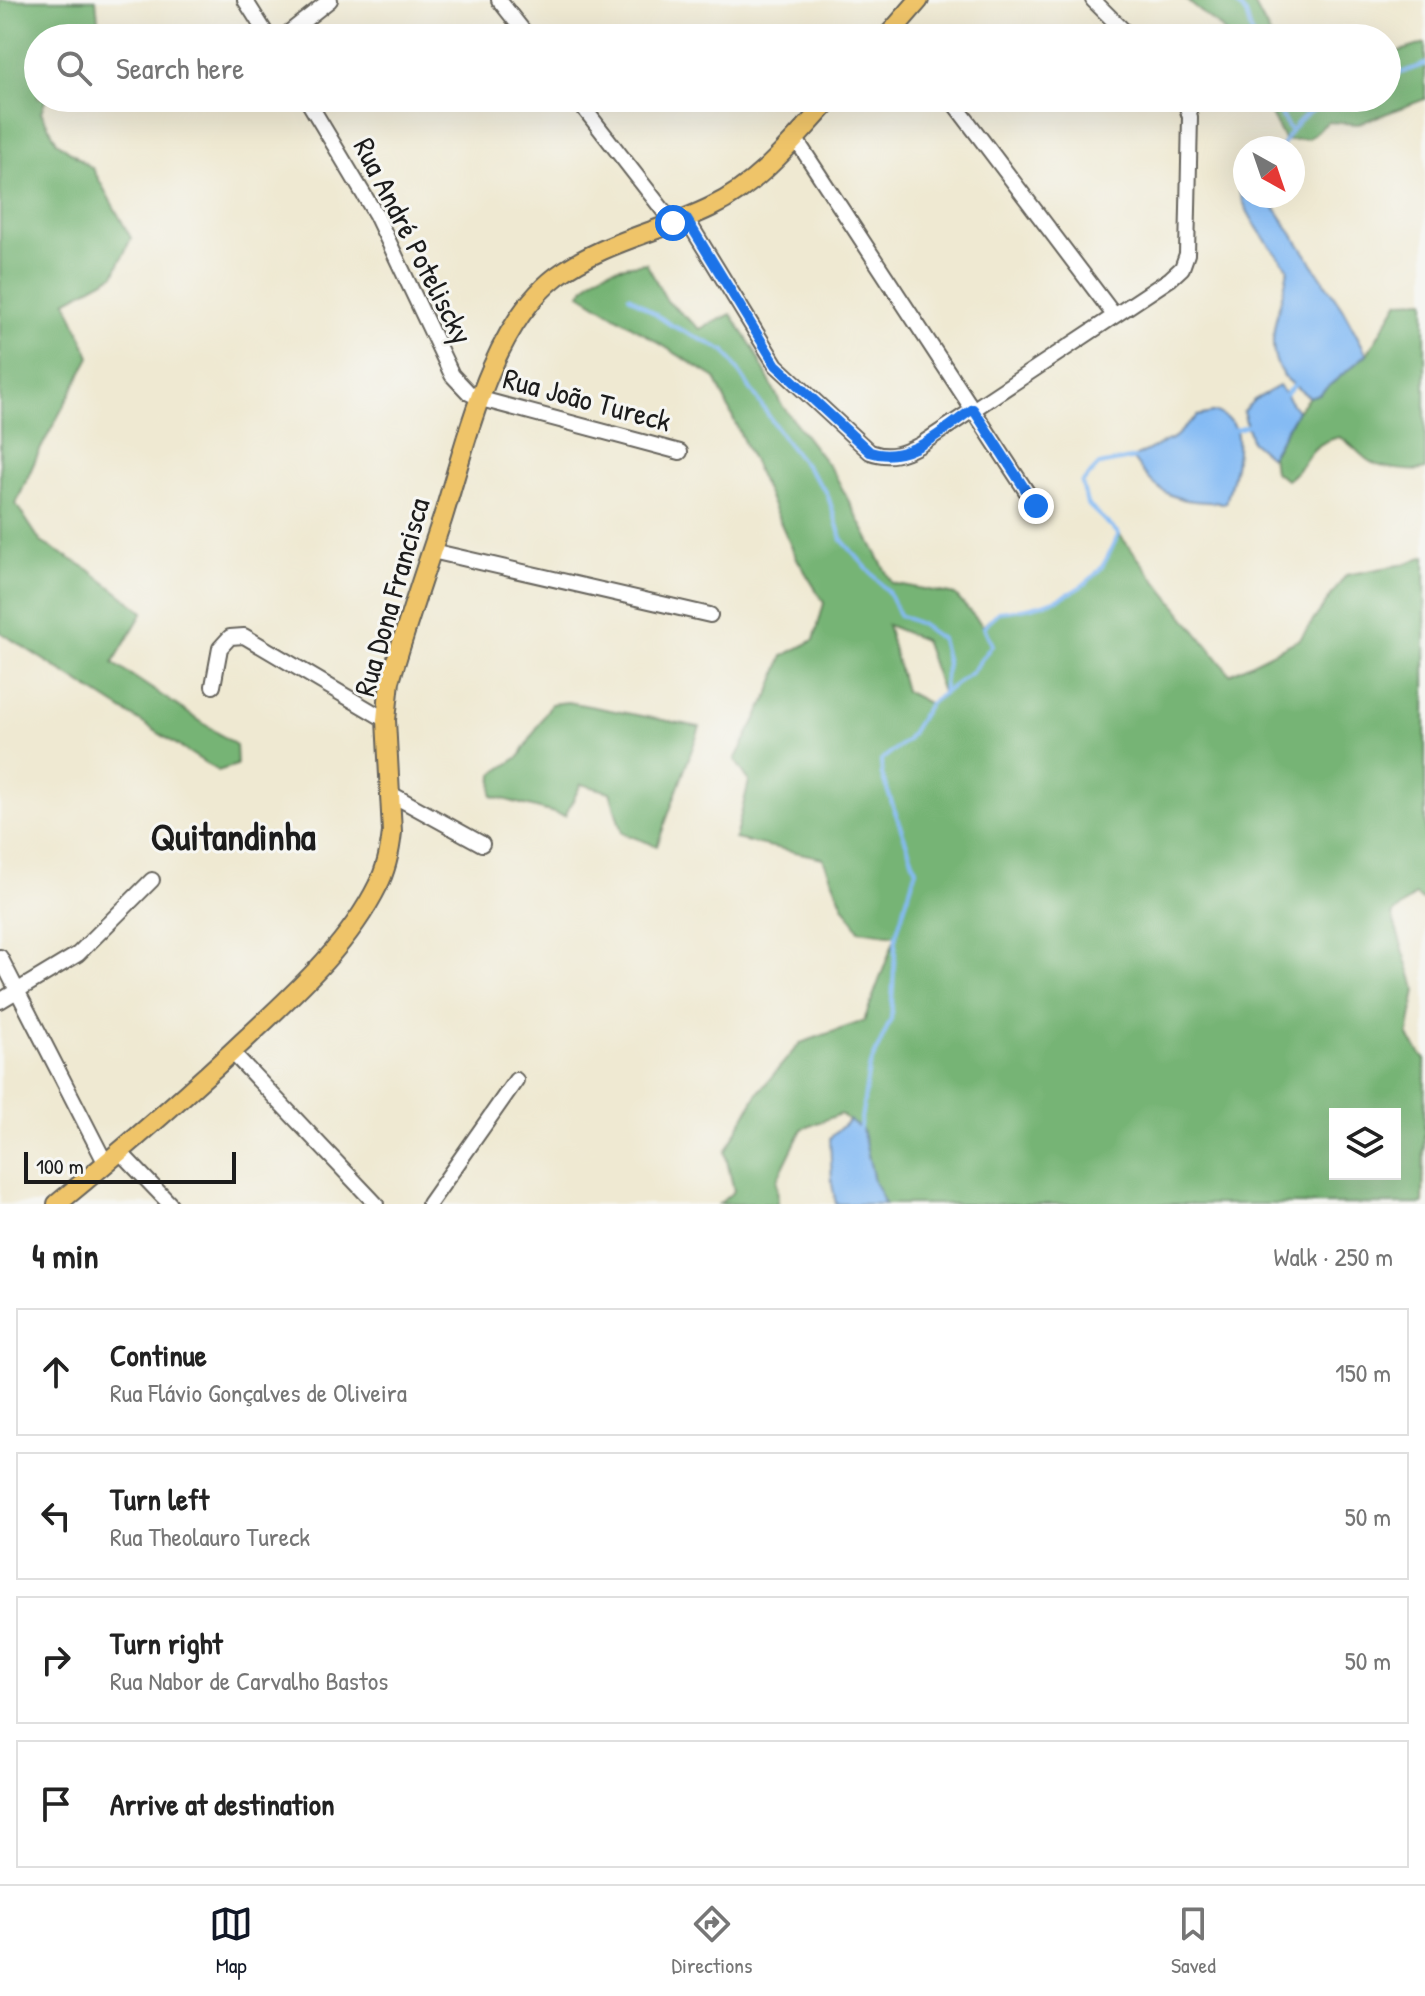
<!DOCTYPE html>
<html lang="en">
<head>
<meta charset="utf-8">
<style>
  :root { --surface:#fff; --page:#f2f2f2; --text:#222; --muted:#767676; --line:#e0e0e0; --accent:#111827 }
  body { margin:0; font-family:"Patrick Hand",sans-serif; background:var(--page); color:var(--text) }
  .controls { position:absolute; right:24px; bottom:24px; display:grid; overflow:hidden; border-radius:0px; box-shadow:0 8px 32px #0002 }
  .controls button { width:72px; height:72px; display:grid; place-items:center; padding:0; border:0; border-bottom:2px solid var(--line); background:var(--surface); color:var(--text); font:40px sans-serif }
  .compass { position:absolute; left:1233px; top:136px; width:72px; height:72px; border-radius:50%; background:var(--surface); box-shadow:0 8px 32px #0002; rotate:140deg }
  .scale { position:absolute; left:24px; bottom:20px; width:212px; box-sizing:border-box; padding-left:8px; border:4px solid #1c1c1c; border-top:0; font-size:22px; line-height:28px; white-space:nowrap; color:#1c1c1c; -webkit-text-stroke:6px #f6f6f2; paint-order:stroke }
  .stop { position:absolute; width:24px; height:24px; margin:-18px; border:6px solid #1a73e8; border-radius:50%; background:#fff }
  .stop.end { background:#1a73e8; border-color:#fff; box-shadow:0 2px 8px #0008 }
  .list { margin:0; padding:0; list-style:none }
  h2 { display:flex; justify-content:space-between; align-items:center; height:104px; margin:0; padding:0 32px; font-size:34px }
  h2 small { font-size:26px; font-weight:400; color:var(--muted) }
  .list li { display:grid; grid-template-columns:52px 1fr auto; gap:24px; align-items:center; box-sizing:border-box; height:128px; margin:0 16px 16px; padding:0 16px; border:2px solid var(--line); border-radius:0px }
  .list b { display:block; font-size:30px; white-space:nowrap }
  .list p { margin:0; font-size:26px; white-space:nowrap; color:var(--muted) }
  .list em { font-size:26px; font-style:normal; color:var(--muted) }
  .icon { flex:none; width:44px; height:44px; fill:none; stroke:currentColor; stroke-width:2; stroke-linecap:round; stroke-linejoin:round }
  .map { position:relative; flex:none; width:1425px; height:1204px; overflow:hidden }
  .search { position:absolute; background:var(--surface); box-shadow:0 8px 32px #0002; left:24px; right:24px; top:24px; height:88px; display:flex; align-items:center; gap:20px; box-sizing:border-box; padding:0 28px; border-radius:44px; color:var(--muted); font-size:30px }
  .sheet { height:680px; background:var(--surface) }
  nav { display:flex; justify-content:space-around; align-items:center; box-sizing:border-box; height:112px; border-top:2px solid var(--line); background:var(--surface); font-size:22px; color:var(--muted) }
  nav a { display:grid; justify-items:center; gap:4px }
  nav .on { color:var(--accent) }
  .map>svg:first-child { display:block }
</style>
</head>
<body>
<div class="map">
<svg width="1425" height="1204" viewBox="0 0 1425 1204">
  <rect width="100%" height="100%" fill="#f6f6f2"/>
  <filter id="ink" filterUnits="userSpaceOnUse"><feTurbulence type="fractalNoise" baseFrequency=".0125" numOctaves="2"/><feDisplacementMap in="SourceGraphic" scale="16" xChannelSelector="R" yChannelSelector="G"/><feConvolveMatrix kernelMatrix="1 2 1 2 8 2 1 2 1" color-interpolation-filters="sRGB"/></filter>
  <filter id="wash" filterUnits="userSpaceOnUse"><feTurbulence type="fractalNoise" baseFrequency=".006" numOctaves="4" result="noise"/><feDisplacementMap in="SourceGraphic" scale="32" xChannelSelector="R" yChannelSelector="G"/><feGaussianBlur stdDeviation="1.8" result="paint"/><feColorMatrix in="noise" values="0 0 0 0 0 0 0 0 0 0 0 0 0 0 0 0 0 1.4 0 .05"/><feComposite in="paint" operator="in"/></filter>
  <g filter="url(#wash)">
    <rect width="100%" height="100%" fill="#efe9d2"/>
    <path fill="#76b474" stroke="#496848" stroke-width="2" fill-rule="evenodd" d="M 0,0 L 96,0 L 99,29 L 87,38 L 38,38 L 38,98 L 46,98 L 41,112 L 57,142 L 93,169 L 131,238 L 114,275 L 66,301 L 90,357 L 38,454 L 16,504 L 41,542 L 88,569 L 143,612 L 113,663 L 236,745 L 237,765 L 218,771 L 0,632 Z
      M 1186,0 L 1252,0 L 1272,38 L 1229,38 L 1220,27 Z
      M 1425,43 L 1425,99 L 1358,124 L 1328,122 L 1309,138 L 1285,141 L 1262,98 L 1387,98 L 1387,55 Z
      M 646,263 L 667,301 L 700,329 L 731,314 L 753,348 L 781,404 L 834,473 L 892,583 L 955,595 L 983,626 L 998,612 C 1036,609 1076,599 1101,568 C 1108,558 1113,545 1119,534 L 1230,674 L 1300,639 L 1346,575 L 1405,564 L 1425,556 L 1425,902 L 1415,895 L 1392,915 L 1416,990 L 1408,1036 L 1425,1060 L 1423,1204 L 885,1204 L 874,1181 L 862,1129 L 840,1114 L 802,1129 L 777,1180 L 778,1204 L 719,1204 L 734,1191 L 725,1152 L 757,1094 L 800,1043 L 864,1021 L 896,935 L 859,930 L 843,905 L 823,858 L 735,839 L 749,781 L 735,760 L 770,692 L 783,656 L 814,640 L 824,603 L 796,557 L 715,378 L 580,294 C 598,267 616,267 646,263 ZM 887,625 L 924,640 L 943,695 L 930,704 L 905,691 ZM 1335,1114 L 1395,1114 L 1395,1174 L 1335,1174 Z
      M 1425,300 L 1425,469 C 1415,473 1378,468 1369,461 C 1357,453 1352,443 1339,437 C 1302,447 1312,462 1287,480 L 1274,472 L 1272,455 L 1297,411 L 1309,397 L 1319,394 L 1367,354 L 1399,301 Z
      M 568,702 L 700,727 L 657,846 L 622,833 L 610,792 L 581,784 L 565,816 L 492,796 L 493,774 L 520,756 L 551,704 Z"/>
    <path fill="#85bbf4" stroke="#506c88" stroke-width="2" d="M 1245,179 L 1245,196 L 1267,196 L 1342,308 L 1367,354 L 1319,394 L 1309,397 C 1301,390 1287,382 1281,372 C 1261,340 1284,301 1288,268 C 1268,244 1249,221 1239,191 Z
      M 1279,386 L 1297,411 L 1270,457 L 1251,441 L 1243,411 L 1254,400 Z
      M 1217,412 C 1224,417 1234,422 1236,430 C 1241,451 1231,484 1226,503 C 1175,501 1163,500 1132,458 L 1175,437 L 1197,416 Z
      M 849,1120 L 862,1129 L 874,1181 L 885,1204 L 836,1204 L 832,1184 L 830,1138 Z"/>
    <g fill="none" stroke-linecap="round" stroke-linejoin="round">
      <path stroke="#85bbf4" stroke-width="4" d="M 1232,0 L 1246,14 L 1253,38
        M 1387,78 L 1425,64
        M 1276,98 L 1279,112 L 1290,130
        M 1281,148 C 1296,118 1309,109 1340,98
        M 629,296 L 671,325 L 725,351 L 785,440 L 827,493 L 842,540 L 888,592 L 899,615 L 920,624 L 941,639 L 947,663 L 943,693
        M 1283,396 L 1297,383
        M 1231,431 L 1250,425
        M 859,1132 L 869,1068 L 891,1019 L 896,935 L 916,870 L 882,775 L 881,760 L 907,740 L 929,704 L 972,672 L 992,645 L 984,627 L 998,612 C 1036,609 1076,599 1101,568 C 1108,558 1113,545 1119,534 L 1087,504 L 1082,483 L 1099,465 L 1135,458"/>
    </g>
  </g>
  <g filter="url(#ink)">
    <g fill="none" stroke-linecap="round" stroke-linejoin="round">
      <g stroke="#66645c" stroke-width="18">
        <path id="minor" d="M 245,0 L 269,38
          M 499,0 L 529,38
          M 1093,0 L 1131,38
          M 282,38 L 330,0
          M 306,98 L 376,215 L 452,375 L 469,393 L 481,399 L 680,452
          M 576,98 L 673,223
          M 950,98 L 1114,315
          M 795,138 L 1036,506
          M 686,218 L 776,365 L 870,452 C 889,459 903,454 920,445 L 1170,279 L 1182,268 L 1187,254 L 1190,117 L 1184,98
          M 432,551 L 710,615
          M 213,686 L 220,648 L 230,637 L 244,636 L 386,720
          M 391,794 L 482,844
          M 0,957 L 106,1164
          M 0,1001 L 78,954 L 152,880
          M 232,1052 L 376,1204
          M 120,1152 L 170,1204
          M 429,1204 L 516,1080"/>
      </g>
      <g stroke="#66645c" stroke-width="22">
        <path id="major" d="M 886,38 L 919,0
          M 57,1204 C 124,1149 189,1093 251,1034 C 298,990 349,944 378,885 C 387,868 390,851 392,832 L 386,720 L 390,681 C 406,627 424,573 442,520 C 466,444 490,327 557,276 C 603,242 660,232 711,207 C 761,183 795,138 832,98"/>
      </g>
      <use href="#minor" stroke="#fff" stroke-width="14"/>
      <use href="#major" stroke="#efc469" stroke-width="18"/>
    </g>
  </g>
  <g fill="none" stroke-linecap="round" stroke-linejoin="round" filter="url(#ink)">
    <path stroke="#1a73e8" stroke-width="10" d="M 673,223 L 686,218 L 776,365 L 870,452 C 908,465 944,429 973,409 L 1036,506"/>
  </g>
  <g text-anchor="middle" stroke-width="6" stroke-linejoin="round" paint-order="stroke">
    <g font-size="30" fill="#1c1c1c" stroke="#f6f6f2">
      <text transform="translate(413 241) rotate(63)" y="10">Rua André Poteliscky</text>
      <text transform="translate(587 400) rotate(15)" y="10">Rua João Tureck</text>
      <text transform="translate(392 597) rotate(-74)" y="10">Rua Dona Francisca</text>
    </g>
    <g font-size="38" font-weight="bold" fill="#1c1c1c" stroke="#f6f6f2">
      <text x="233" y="850">Quitandinha</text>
    </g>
  </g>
</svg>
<div class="controls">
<button><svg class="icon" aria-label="layers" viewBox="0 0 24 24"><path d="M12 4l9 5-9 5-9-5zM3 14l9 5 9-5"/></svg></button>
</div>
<svg class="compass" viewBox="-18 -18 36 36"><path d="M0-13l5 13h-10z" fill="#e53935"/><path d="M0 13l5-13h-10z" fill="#767676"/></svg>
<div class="scale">100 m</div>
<div class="stop" style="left:673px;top:223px"></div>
<div class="stop end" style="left:1036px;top:506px"></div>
<div class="search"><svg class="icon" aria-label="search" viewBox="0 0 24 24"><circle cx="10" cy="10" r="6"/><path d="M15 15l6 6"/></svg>Search here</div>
</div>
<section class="sheet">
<h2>4 min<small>Walk · 250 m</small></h2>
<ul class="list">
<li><svg class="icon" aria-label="ahead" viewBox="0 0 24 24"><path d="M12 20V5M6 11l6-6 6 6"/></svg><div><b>Continue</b><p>Rua Flávio Gonçalves de Oliveira</p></div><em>150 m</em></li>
<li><svg class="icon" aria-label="left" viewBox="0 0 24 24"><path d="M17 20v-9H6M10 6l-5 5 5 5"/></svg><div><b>Turn left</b><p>Rua Theolauro Tureck</p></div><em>50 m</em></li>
<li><svg class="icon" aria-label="right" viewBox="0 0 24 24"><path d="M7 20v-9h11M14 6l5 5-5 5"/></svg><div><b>Turn right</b><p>Rua Nabor de Carvalho Bastos</p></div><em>50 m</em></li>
<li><svg class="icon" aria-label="arrive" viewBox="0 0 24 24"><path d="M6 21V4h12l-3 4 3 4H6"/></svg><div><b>Arrive at destination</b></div></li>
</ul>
</section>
<nav>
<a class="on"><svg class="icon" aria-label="map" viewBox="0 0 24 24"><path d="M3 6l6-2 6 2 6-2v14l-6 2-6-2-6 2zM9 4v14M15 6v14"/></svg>Map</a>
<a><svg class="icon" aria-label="directions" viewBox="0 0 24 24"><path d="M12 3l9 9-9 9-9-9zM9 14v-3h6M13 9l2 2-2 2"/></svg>Directions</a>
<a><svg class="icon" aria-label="saved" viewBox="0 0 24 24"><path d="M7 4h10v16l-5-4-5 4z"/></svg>Saved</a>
</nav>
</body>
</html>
